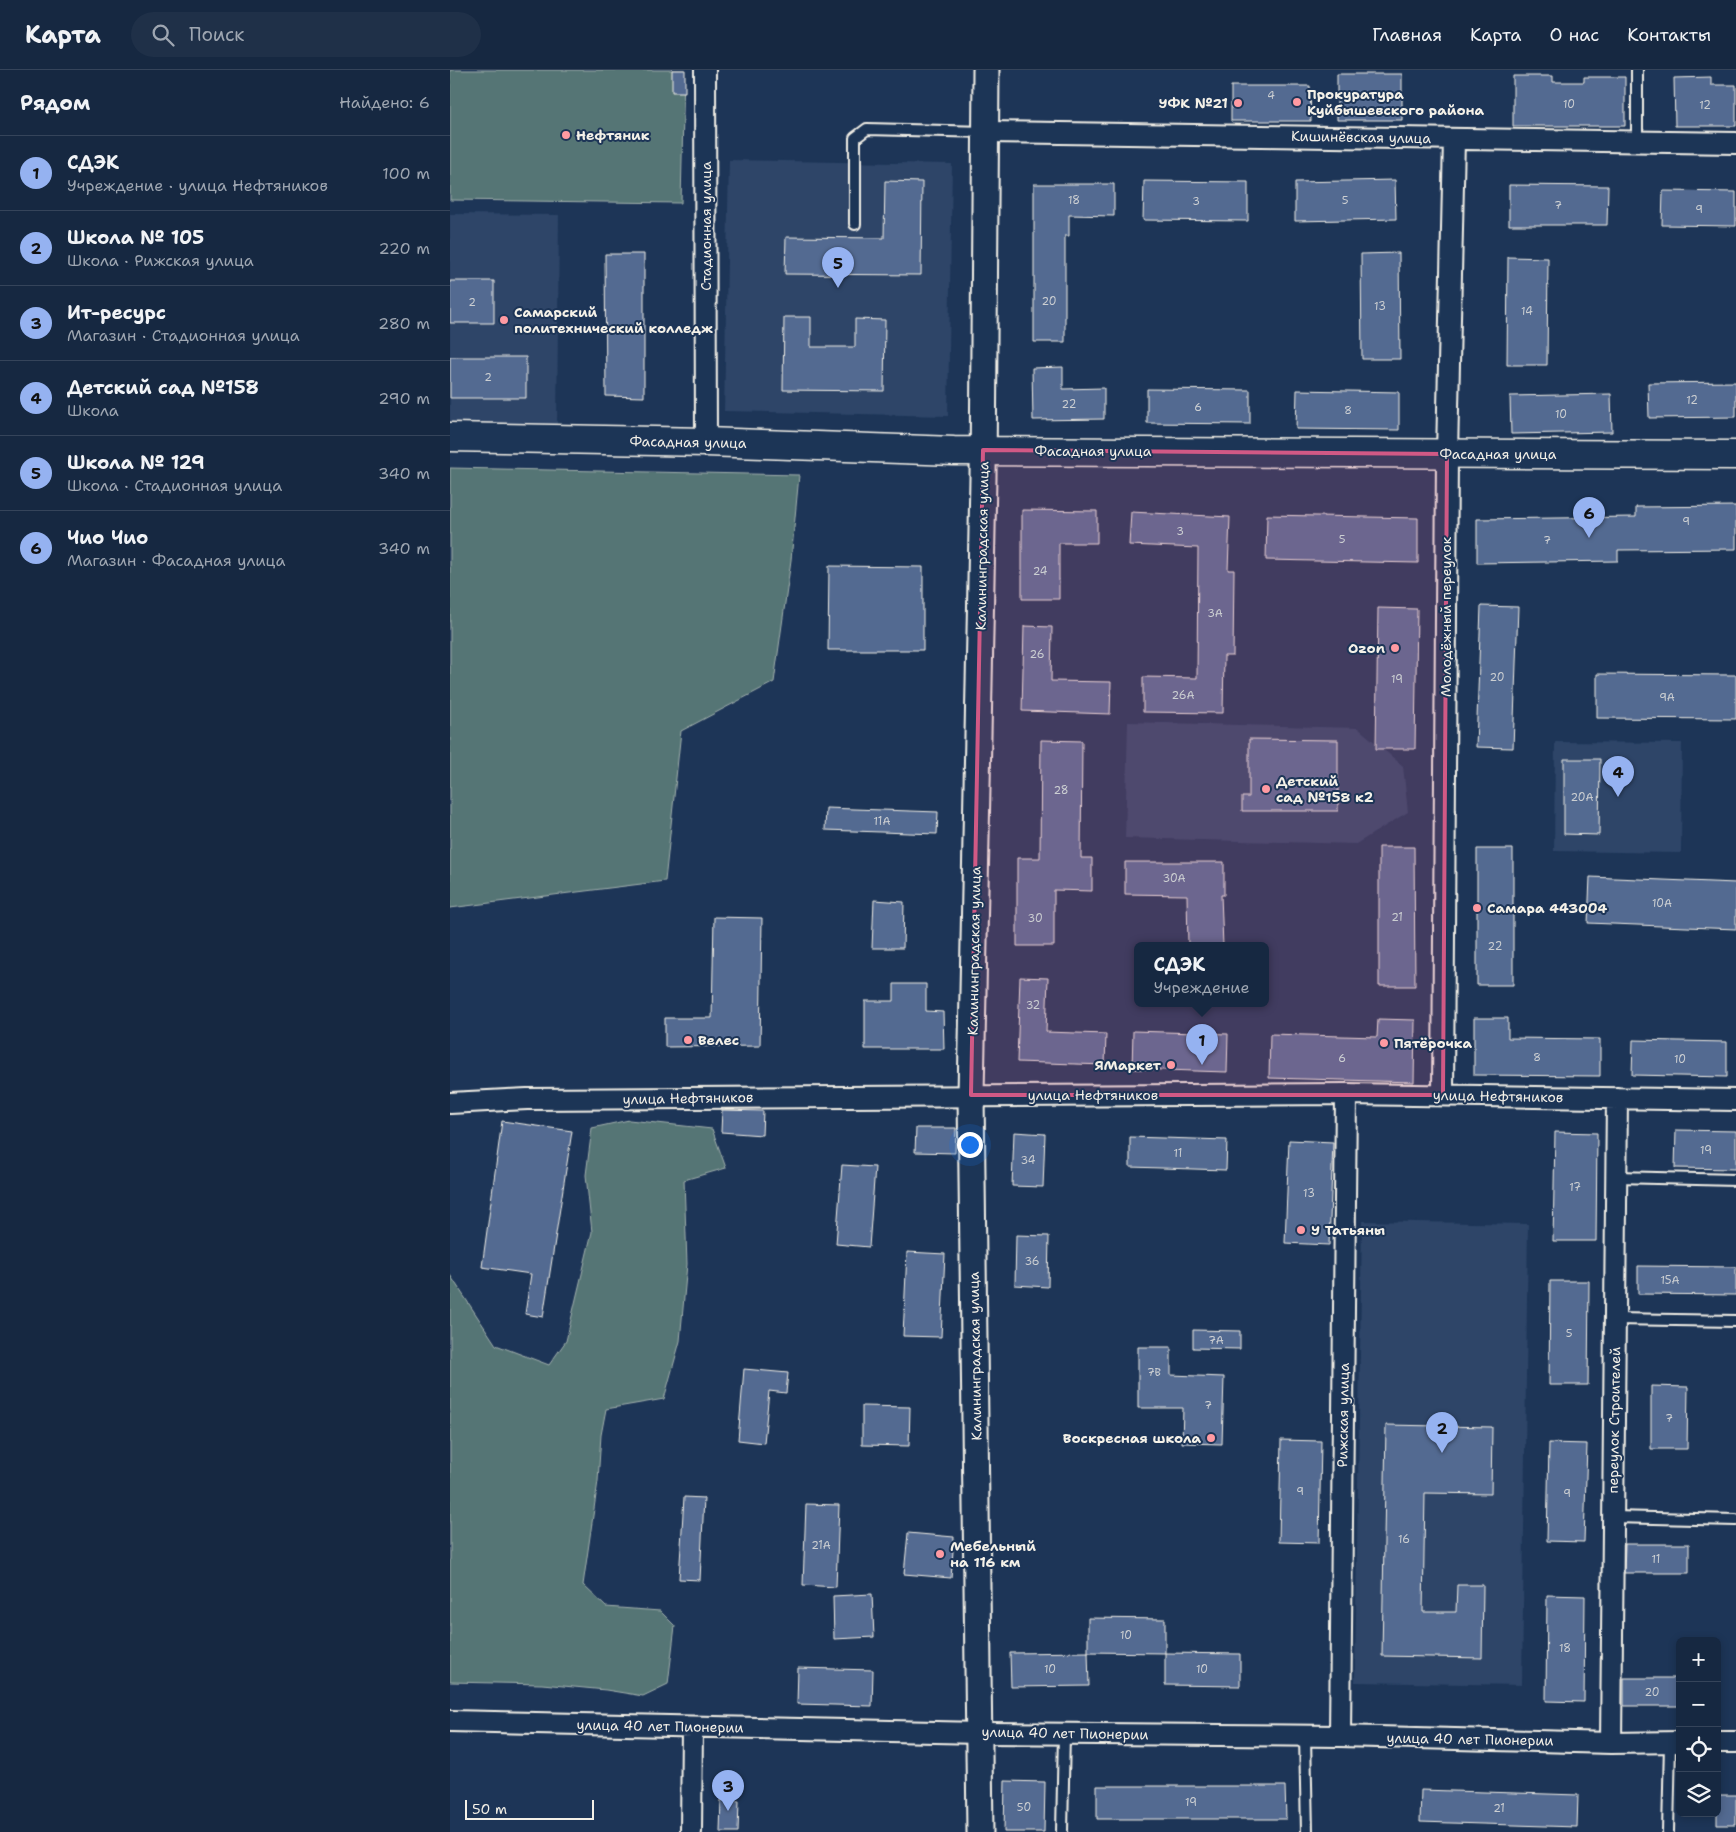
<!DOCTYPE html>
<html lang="ru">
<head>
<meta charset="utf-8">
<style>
  :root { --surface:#162841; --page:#1f3048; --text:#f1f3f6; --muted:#9ea6b1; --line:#35445a; --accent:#95b2f1 }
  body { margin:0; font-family:"Shantell Sans",sans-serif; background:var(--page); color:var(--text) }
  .controls { position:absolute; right:15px; bottom:15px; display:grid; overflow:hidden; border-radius:8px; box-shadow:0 2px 8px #0003 }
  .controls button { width:45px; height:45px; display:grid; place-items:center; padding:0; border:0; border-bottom:1px solid var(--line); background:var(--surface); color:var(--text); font:25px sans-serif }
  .scale { position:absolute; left:15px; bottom:12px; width:129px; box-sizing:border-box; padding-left:5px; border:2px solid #f4f1e8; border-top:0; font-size:14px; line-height:18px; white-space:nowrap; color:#f4f1e8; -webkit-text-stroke:4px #1d3557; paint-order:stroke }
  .you { position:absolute; left:519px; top:1074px; width:18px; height:18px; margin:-12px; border:4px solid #fff; border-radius:50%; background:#1a73e8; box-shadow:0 0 0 8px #1a73e833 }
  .badge { display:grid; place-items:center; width:32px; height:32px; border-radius:50%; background:var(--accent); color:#111; font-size:16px; font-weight:700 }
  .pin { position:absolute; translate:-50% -41px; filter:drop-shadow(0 1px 2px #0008) }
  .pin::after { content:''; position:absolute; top:26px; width:18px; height:15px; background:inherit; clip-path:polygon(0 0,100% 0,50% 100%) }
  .popup { position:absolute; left:684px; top:872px; width:135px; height:65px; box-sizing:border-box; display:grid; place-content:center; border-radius:8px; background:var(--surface); filter:drop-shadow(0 1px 4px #0005); font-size:16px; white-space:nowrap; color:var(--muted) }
  .popup b { font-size:19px; color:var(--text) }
  .popup::after { content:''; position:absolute; left:50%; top:100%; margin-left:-10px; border:10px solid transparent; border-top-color:var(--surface) }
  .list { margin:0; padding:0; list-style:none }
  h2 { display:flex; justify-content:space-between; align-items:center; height:65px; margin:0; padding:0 20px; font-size:21px }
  h2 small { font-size:16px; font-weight:400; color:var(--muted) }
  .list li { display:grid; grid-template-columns:32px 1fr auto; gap:15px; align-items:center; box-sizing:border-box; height:75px; padding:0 20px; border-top:1px solid var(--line) }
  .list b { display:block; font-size:19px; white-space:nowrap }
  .list p { margin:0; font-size:16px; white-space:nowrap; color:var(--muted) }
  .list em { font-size:16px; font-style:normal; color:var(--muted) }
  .icon { flex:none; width:28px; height:28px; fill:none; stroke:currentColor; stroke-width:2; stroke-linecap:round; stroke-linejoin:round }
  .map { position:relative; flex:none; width:1286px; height:1762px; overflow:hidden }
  header { display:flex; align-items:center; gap:30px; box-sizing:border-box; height:70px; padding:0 25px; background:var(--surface); border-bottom:1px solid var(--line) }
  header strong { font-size:24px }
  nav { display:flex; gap:28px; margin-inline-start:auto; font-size:18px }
  .search { width:350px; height:45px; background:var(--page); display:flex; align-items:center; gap:12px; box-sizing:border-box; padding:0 18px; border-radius:28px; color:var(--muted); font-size:19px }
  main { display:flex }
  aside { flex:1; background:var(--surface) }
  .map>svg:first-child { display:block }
</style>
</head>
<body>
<header>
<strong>Карта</strong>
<div class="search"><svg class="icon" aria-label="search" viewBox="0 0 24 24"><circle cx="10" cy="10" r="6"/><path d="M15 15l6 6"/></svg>Поиск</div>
<nav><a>Главная</a><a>Карта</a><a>О нас</a><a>Контакты</a></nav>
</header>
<main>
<aside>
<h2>Рядом<small>Найдено: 6</small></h2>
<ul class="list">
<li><span class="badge">1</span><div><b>СДЭК</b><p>Учреждение · улица Нефтяников</p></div><em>100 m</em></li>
<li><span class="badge">2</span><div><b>Школа № 105</b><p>Школа · Рижская улица</p></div><em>220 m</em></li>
<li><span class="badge">3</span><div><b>Ит-ресурс</b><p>Магазин · Стадионная улица</p></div><em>280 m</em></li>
<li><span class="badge">4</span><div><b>Детский сад №158</b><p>Школа</p></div><em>290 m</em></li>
<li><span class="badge">5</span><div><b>Школа № 129</b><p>Школа · Стадионная улица</p></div><em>340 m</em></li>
<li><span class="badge">6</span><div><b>Чио Чио</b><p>Магазин · Фасадная улица</p></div><em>340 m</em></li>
</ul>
</aside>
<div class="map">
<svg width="1286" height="1762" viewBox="0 0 1286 1762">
  <rect width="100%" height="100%" fill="#1d3557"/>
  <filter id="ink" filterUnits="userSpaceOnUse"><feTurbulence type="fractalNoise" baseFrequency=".02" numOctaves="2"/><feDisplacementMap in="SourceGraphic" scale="10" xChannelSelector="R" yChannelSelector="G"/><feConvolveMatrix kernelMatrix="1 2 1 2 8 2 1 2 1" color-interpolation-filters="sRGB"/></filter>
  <g filter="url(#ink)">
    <path fill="#2d4568" d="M 279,90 L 502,94 L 498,346 L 274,341 Z
      M 0,144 L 109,145 L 107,357 L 0,355 Z
      M 678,652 L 908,658 L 953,696 L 958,742 L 906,774 L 675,768 Z
      M 1105,672 L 1232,673 L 1231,783 L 1104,781 Z
      M 912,1151 L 1078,1154 L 1072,1615 L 905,1612 Z"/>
    <path fill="#547474" stroke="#a4b2ae" d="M 0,0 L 234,0 L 231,133 L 0,130 Z
      M 0,398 L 349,405 L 341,490 L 324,612 L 231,661 L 215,811 L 0,838 Z
      M 179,1050 L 262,1059 L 276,1098 L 234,1110 L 237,1194 L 230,1271 L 214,1329 L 156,1339 L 151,1365 L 148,1411 L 133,1515 L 156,1537 L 210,1541 L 225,1556 L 218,1614 L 193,1626 L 156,1620 L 92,1614 L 0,1612 L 0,1205 L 46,1275 L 99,1295 L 116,1271 L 142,1162 L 136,1105 L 142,1058 Z"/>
    <path fill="#536a91" stroke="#f4f1e8" d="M 222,0 L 235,0 L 235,22 L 222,22 Z
      M 887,4 L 952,4 L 952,50 L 887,50 Z
      M 1063,6 L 1103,6 L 1103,12 L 1134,12 L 1134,7 L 1175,7 L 1175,56 L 1063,56 Z
      M 1261,7 L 1261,15 L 1286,15 L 1286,56 L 1225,56 L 1224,8 Z
      M 781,16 L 860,16 L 861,51 L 781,51 Z
      M 945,110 L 946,149 L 845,151 L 845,112 Z
      M 435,111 L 472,112 L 471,205 L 335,204 L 336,167 L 434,168 Z
      M 694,111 L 798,112 L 798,151 L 693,150 Z
      M 584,114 L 664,114 L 664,146 L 619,145 L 619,166 L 615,166 L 615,272 L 584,272 Z
      M 1059,115 L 1158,116 L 1157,155 L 1059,155 Z
      M 1213,121 L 1286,122 L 1286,156 L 1212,155 Z
      M 949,183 L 950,289 L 912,289 L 911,184 Z
      M 155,184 L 194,184 L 194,327 L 156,326 Z
      M 1058,187 L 1098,188 L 1097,295 L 1057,295 Z
      M 0,211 L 44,211 L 44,253 L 0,253 Z
      M 334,247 L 361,247 L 361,277 L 405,277 L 405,249 L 435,250 L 434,321 L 333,320 Z
      M 0,287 L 76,287 L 76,328 L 0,328 Z
      M 613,297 L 613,319 L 654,318 L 654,349 L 583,350 L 582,298 Z
      M 1286,312 L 1286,347 L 1199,348 L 1198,313 Z
      M 697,319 L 800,320 L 800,354 L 697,353 Z
      M 847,320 L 949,322 L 949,360 L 846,359 Z
      M 1161,324 L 1162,362 L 1061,364 L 1060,326 Z
      M 1286,436 L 1286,479 L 1168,480 L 1168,491 L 1027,493 L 1027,449 L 1186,447 L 1186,437 Z
      M 572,440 L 647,441 L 647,473 L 609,473 L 609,529 L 572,529 Z
      M 681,442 L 780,447 L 778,500 L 784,500 L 783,586 L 774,586 L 773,643 L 693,642 L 693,607 L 747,608 L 748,478 L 679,475 Z
      M 817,445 L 968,448 L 968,493 L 816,490 Z
      M 379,496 L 473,497 L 473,580 L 378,580 Z
      M 1031,536 L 1068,537 L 1063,678 L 1026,677 Z
      M 928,538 L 967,539 L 965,679 L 926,679 Z
      M 574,556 L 602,557 L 601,611 L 661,612 L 660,644 L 572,641 Z
      M 1147,604 L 1286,605 L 1286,649 L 1147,648 Z
      M 799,669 L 888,670 L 888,741 L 792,741 L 792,727 L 799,727 Z
      M 591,670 L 632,671 L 631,788 L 642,788 L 642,821 L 604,820 L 604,876 L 567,876 L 567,788 L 590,788 Z
      M 1114,689 L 1150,689 L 1149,765 L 1114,764 Z
      M 376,738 L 488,742 L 487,764 L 375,760 Z
      M 929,777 L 964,777 L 965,916 L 929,916 Z
      M 1027,779 L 1063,779 L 1063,915 L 1027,915 Z
      M 675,792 L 774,792 L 774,825 L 771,825 L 773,876 L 738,876 L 737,825 L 675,824 Z
      M 1140,807 L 1286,813 L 1286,859 L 1138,853 Z
      M 424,830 L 454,832 L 453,878 L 422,878 Z
      M 264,847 L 312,848 L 310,976 L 215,977 L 215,948 L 262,948 Z
      M 570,907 L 598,908 L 596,962 L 656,964 L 655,995 L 567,992 Z
      M 444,914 L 476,914 L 476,941 L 493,942 L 494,979 L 415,979 L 415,931 L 444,931 Z
      M 1024,948 L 1058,948 L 1058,968 L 1150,969 L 1150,1006 L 1024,1005 Z
      M 928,949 L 965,950 L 964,1012 L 819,1008 L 820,964 L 927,967 Z
      M 683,961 L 778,964 L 777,1002 L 682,999 Z
      M 1183,970 L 1277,972 L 1277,1007 L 1182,1005 Z
      M 272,1040 L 313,1041 L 312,1065 L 271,1062 Z
      M 52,1051 L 122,1061 L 93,1247 L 75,1244 L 81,1204 L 32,1197 Z
      M 466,1058 L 506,1058 L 505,1083 L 465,1082 Z
      M 1226,1060 L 1286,1061 L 1286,1099 L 1225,1098 Z
      M 564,1062 L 595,1064 L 593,1117 L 562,1116 Z
      M 1105,1062 L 1147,1063 L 1146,1171 L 1103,1171 Z
      M 680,1067 L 777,1070 L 776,1100 L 680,1097 Z
      M 839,1070 L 883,1072 L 879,1175 L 835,1173 Z
      M 392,1095 L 425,1097 L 419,1177 L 386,1174 Z
      M 566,1165 L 599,1166 L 598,1217 L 565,1215 Z
      M 457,1182 L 495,1184 L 491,1267 L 453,1266 Z
      M 1188,1196 L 1286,1197 L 1286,1225 L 1188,1224 Z
      M 1100,1211 L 1139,1211 L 1138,1315 L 1099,1315 Z
      M 743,1260 L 790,1261 L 790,1279 L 743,1278 Z
      M 688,1277 L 721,1277 L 721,1305 L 774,1307 L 772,1374 L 732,1373 L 733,1338 L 688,1338 Z
      M 294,1299 L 338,1303 L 336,1323 L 319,1321 L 314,1373 L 288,1370 Z
      M 1201,1316 L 1238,1317 L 1237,1379 L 1201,1379 Z
      M 412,1336 L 460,1337 L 459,1376 L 412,1375 Z
      M 936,1355 L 1042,1357 L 1041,1424 L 975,1423 L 973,1542 L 1006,1542 L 1007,1515 L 1033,1515 L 1032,1588 L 932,1586 Z
      M 831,1370 L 871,1371 L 869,1473 L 829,1472 Z
      M 1099,1373 L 1137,1374 L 1134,1472 L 1097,1471 Z
      M 234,1427 L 254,1428 L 250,1510 L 229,1509 Z
      M 356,1434 L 389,1435 L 386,1517 L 353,1515 Z
      M 458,1463 L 504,1467 L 501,1508 L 454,1504 Z
      M 1175,1474 L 1239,1474 L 1239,1503 L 1174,1503 Z
      M 422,1524 L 424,1567 L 384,1569 L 383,1526 Z
      M 1097,1525 L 1135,1526 L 1134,1632 L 1096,1631 Z
      M 638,1548 L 715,1549 L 715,1583 L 638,1582 Z
      M 638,1582 L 639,1616 L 561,1617 L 560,1583 Z
      M 715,1583 L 790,1584 L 790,1616 L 715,1615 Z
      M 348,1598 L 423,1600 L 422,1636 L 347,1634 Z
      M 1174,1608 L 1230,1608 L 1230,1636 L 1174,1636 Z
      M 555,1711 L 595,1712 L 594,1762 L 554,1762 Z
      M 647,1716 L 835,1716 L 836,1749 L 647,1749 Z
      M 971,1720 L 1128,1725 L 1127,1757 L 970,1752 Z
      M 1267,1725 L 1286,1725 L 1286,1755 L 1267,1755 Z
      M 271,1730 L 289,1731 L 288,1762 L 270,1762 Z"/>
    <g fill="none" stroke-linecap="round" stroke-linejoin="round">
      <g stroke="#f4f1e8" stroke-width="14">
        <path id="service" d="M 1187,0 L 1187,72
          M 405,154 L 405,68 L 417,59 L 536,62
          M 1167,1107 L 1286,1110
          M 1165,1249 L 1286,1251
          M 1163,1447 L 1286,1450
          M 855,1666 L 857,1762
          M 612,1762 L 614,1663
          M 1218,1762 L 1220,1673"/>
      </g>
      <g stroke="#f4f1e8" stroke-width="24">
        <path id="minor" d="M 255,0 L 256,372
          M 536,62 L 1286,73
          M 993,1025 L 997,384 L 1004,69
          M 0,1033 L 77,1029 L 896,1024 L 1286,1030
          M 0,1651 L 530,1663 L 890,1666 L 1161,1673 L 1230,1672
          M 890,1666 L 896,1024
          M 1267,1672 L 1286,1672
          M 1161,1673 L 1167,1028
          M 241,1762 L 242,1658"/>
      </g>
      <g stroke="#f4f1e8" stroke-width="29">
        <path id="tertiary" d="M 530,1762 L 521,1025 L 533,408 L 536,0"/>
      </g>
      <g stroke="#f4f1e8" stroke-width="31">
        <path id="secondary" d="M 0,367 L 256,372 L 504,381 L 1286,385"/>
      </g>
      <use href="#service" stroke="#1d3557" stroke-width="10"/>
      <use href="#minor" stroke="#1d3557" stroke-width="20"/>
      <use href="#tertiary" stroke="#1d3557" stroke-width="25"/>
      <use href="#secondary" stroke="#1d3557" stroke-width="28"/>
    </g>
  </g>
  <path fill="#d15985" fill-opacity="0.2" stroke="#d15985" stroke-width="4" stroke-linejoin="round" d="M 533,380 L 997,384 L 993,1025 L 521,1025 Z"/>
  <g fill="#ff9aa2" stroke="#1d3557" stroke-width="2">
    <circle cx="847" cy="32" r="5"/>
    <circle cx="788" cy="33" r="5"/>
    <circle cx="116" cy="65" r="5"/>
    <circle cx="54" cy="250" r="5"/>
    <circle cx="945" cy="578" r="5"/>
    <circle cx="816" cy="719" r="5"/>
    <circle cx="1027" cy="838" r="5"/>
    <circle cx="238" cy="970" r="5"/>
    <circle cx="934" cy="973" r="5"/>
    <circle cx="721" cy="995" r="5"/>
    <circle cx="851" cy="1160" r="5"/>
    <circle cx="761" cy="1368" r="5"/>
    <circle cx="490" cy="1484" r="5"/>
  </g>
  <g text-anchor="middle" stroke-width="4" stroke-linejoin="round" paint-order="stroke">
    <g font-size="11" fill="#cccfd2">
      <text x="821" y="29">4</text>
      <text x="1119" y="38">10</text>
      <text x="1255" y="39">12</text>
      <text x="624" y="134">18</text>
      <text x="895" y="134">5</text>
      <text x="746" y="135">3</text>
      <text x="1108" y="139">7</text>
      <text x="1249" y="143">9</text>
      <text x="599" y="235">20</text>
      <text x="22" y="236">2</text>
      <text x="930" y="240">13</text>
      <text x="1077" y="245">14</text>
      <text x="38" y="311">2</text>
      <text x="1242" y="334">12</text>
      <text x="619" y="338">22</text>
      <text x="748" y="341">6</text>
      <text x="898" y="344">8</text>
      <text x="1111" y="348">10</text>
      <text x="1236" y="455">9</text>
      <text x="730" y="465">3</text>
      <text x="892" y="473">5</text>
      <text x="1097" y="474">7</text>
      <text x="590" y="505">24</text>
      <text x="765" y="547">3А</text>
      <text x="587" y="588">26</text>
      <text x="1047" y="611">20</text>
      <text x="947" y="613">19</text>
      <text x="733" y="629">26А</text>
      <text x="1217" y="631">9А</text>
      <text x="611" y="724">28</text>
      <text x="1132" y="731">20А</text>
      <text x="432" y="755">11А</text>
      <text x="724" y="812">30А</text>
      <text x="1212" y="837">10А</text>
      <text x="947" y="851">21</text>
      <text x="585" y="852">30</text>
      <text x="1045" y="880">22</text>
      <text x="583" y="939">32</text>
      <text x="1087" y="991">8</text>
      <text x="892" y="992">6</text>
      <text x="1230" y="993">10</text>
      <text x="1256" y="1084">19</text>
      <text x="728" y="1087">11</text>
      <text x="578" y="1094">34</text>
      <text x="1125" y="1121">17</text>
      <text x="859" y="1127">13</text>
      <text x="582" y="1195">36</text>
      <text x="1220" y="1214">15А</text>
      <text x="1119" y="1267">5</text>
      <text x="766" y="1274">7А</text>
      <text x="704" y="1306">7В</text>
      <text x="758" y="1339">7</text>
      <text x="1219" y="1352">7</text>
      <text x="850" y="1425">9</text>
      <text x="1117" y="1427">9</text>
      <text x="954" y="1473">16</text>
      <text x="371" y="1479">21А</text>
      <text x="1206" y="1493">11</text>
      <text x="676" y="1569">10</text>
      <text x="1115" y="1582">18</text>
      <text x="600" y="1603">10</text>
      <text x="752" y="1603">10</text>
      <text x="1202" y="1626">20</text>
      <text x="741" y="1736">19</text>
      <text x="574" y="1741">50</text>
      <text x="1049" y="1742">21</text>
    </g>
    <g font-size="14" font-weight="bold" fill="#f4f1e8" stroke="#1d3557" text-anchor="start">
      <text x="857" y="29">Прокуратура<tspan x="857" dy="16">Куйбышевского района</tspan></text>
      <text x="778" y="38" text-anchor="end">УФК №21</text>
      <text x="126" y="70">Нефтяник</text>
      <text x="64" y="247">Самарский<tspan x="64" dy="16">политехнический колледж</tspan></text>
      <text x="935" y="583" text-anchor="end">Ozon</text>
      <text x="826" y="716">Детский<tspan x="826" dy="16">сад №158 к2</tspan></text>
      <text x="1037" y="843">Самара 443004</text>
      <text x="248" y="975">Велес</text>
      <text x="944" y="978">Пятёрочка</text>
      <text x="711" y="1000" text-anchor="end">ЯМаркет</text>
      <text x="861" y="1165">У Татьяны</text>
      <text x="751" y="1373" text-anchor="end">Воскресная школа</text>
      <text x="500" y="1481">Мебельный<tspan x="500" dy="16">на 116 км</tspan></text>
    </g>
    <g font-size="14" fill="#f4f1e8" stroke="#1d3557">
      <text transform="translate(911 67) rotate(1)" y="5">Кишинёвская улица</text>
      <text transform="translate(256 156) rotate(-90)" y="5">Стадионная улица</text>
      <text transform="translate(238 372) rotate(1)" y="5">Фасадная улица</text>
      <text x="643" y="386">Фасадная улица</text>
      <text x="1048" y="389">Фасадная улица</text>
      <text transform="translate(532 476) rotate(-89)" y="5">Калининградская улица</text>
      <text transform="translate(996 547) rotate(-90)" y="5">Молодёжный переулок</text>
      <text transform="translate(524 881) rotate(-89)" y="5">Калининградская улица</text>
      <text x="643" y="1030">улица Нефтяников</text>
      <text transform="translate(1048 1026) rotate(1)" y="5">улица Нефтяников</text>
      <text transform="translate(238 1028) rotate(-1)" y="5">улица Нефтяников</text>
      <text transform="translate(525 1286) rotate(-91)" y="5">Калининградская улица</text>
      <text transform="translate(893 1345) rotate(-89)" y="5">Рижская улица</text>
      <text transform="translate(1164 1350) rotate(-89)" y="5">переулок Строителей</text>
      <text transform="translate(210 1656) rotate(1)" y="5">улица 40 лет Пионерии</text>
      <text transform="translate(615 1663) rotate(1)" y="5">улица 40 лет Пионерии</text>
      <text transform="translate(1020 1669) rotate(1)" y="5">улица 40 лет Пионерии</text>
    </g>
  </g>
</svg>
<div class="controls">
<button>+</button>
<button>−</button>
<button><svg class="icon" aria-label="locate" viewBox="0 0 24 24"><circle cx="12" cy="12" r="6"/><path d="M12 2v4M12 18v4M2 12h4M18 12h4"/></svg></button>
<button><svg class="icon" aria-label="layers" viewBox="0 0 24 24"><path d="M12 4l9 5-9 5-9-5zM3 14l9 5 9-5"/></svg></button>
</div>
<div class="scale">50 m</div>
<div class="you"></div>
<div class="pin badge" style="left:752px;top:995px">1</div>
<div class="popup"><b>СДЭК</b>Учреждение</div>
<div class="pin badge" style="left:992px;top:1383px">2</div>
<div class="pin badge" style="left:278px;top:1741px">3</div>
<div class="pin badge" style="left:1168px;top:727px">4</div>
<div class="pin badge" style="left:388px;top:218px">5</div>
<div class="pin badge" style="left:1139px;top:468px">6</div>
</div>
</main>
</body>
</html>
